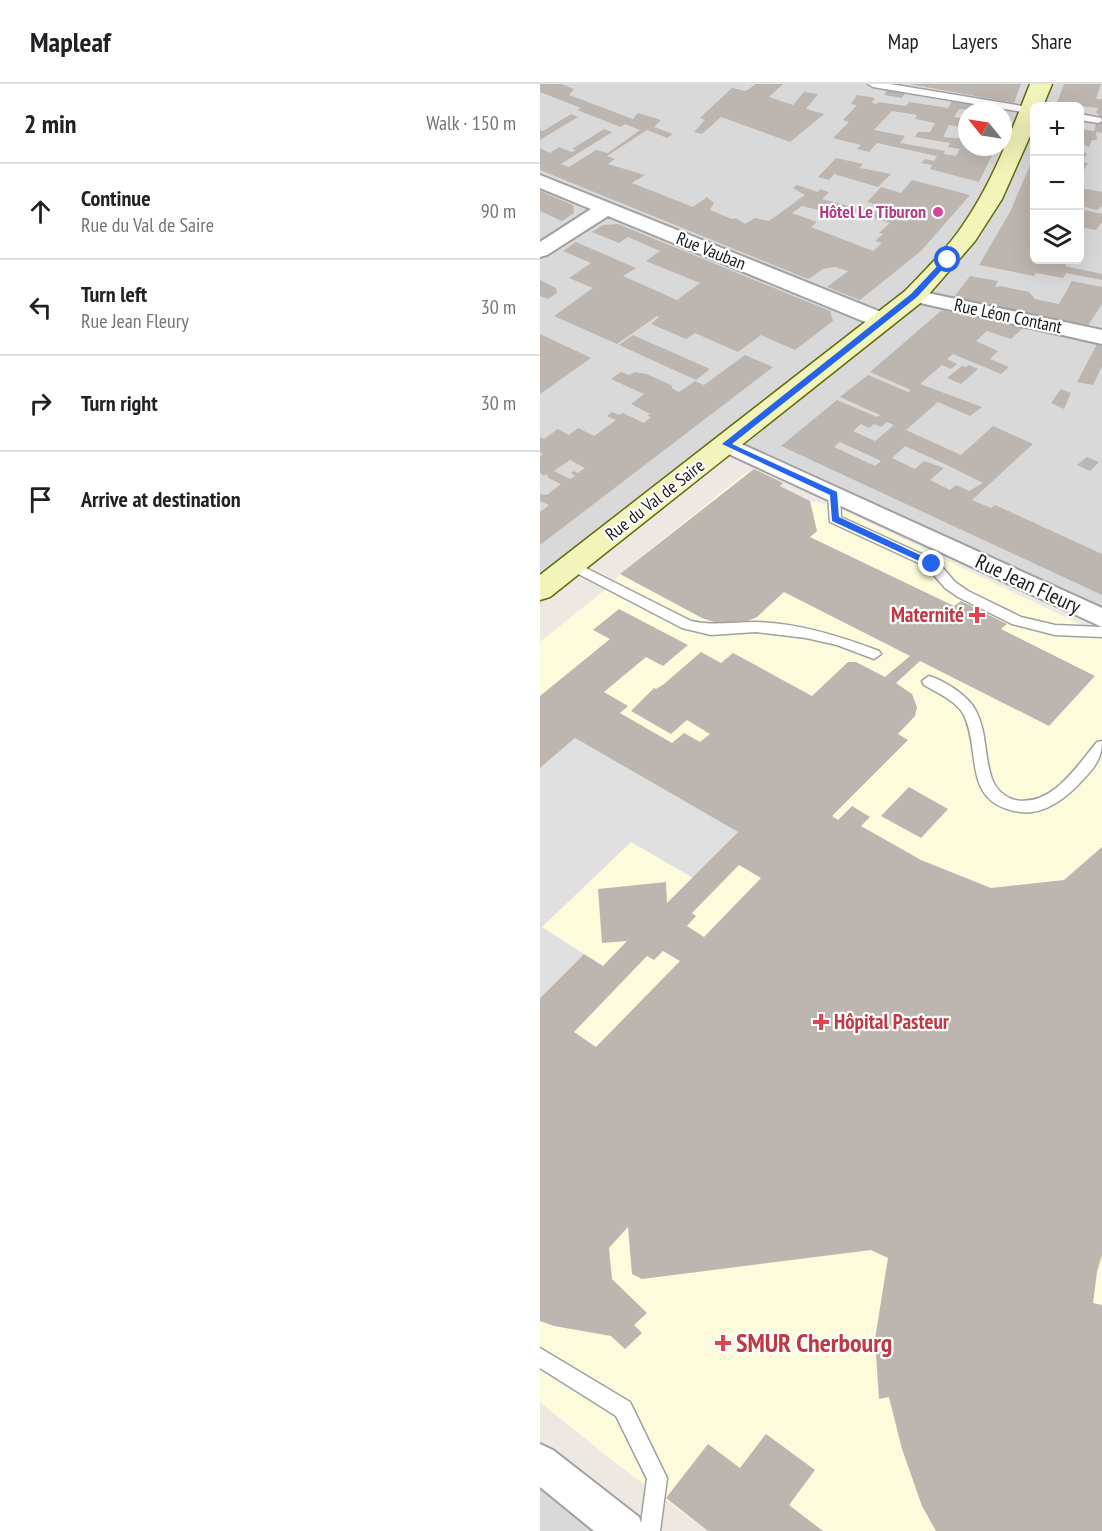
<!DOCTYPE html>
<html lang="en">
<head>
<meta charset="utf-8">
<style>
  :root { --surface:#fff; --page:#f6f6f6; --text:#202124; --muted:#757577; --line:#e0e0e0 }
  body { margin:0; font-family:"PT Sans Narrow",sans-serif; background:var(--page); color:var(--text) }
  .controls { position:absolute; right:18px; top:18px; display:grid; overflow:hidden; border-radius:9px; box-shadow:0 6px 24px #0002 }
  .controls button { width:54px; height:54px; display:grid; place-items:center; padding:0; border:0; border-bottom:2px solid var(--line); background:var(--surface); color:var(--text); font:30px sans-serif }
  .compass { position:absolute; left:418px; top:18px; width:54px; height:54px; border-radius:50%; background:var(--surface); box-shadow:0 6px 24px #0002; rotate:300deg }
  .stop { position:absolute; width:18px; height:18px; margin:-14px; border:4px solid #2563eb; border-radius:50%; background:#fff }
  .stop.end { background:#2563eb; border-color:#fff; box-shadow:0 2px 6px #0008 }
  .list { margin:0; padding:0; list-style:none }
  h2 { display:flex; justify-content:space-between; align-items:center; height:78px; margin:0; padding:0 24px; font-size:26px }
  h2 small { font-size:20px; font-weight:400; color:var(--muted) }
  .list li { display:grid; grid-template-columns:39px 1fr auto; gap:18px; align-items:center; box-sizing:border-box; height:96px; padding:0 24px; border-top:2px solid var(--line) }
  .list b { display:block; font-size:22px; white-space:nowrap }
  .list p { margin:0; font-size:20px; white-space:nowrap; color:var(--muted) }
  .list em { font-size:20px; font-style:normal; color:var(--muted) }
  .icon { flex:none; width:33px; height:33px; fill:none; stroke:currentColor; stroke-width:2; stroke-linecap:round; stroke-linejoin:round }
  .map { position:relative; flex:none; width:562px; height:1447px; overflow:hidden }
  header { display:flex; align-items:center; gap:36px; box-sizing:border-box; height:84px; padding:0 30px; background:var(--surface); border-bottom:2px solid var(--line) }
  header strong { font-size:28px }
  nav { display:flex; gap:33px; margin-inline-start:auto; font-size:21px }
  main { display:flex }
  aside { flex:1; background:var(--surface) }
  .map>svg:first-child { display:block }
</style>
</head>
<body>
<header>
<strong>Mapleaf</strong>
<nav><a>Map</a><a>Layers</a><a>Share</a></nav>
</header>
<main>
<aside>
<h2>2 min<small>Walk · 150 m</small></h2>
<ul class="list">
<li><svg class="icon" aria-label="ahead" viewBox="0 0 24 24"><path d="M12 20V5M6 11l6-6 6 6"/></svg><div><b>Continue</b><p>Rue du Val de Saire</p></div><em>90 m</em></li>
<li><svg class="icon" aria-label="left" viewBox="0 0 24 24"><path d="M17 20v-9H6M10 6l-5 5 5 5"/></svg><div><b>Turn left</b><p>Rue Jean Fleury</p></div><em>30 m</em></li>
<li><svg class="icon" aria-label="right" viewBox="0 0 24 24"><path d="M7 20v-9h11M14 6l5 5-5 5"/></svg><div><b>Turn right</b></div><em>30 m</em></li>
<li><svg class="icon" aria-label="arrive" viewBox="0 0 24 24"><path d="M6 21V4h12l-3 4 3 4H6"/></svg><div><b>Arrive at destination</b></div></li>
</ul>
</aside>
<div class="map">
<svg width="562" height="1447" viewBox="0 0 562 1447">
  <rect width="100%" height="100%" fill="#ede9e2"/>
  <path fill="#dad9d9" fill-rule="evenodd" d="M 0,0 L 562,0 L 562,534 L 186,360 L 0,506 ZM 494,22 L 540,22 L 540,176 L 494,176 ZM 427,27 L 463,27 L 463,63 L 427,63 Z
    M 0,1379 L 85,1447 L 0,1447 Z"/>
  <path fill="#fcfcdc" d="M 214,385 L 243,399 L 240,402 L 270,417 L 295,422 L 562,551 L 562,1447 L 168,1447 L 74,1378 L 0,1318 L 0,558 L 71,501 L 80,490 L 203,391 Z"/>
  <path fill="#e0e0e0" d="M 35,654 L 198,748 L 153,794 L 91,758 L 2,843 L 44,870 L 0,914 L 0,684 Z"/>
  <path fill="#bdb5af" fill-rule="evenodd" d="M 0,0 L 21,0 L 34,5 L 29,11 L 93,35 L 98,29 L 121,36 L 114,43 L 133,50 L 127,54 L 107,46 L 67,72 L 75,75 L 68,80 L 105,91 L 92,99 L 153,123 L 167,113 L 174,119 L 170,126 L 192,135 L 196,134 L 205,140 L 215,134 L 229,137 L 265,111 L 253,104 L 257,101 L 278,108 L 280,105 L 289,108 L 282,115 L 316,124 L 319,122 L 367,137 L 373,131 L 327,118 L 341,103 L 361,109 L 372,96 L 430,111 L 381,167 L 320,216 L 287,203 L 308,187 L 295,183 L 283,185 L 268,195 L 0,86 L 0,64 L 10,69 L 19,63 L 32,68 L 36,66 L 32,65 L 64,45 L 72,48 L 21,80 L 29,83 L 56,66 L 68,69 L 100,46 L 85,40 L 81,43 L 37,26 L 41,24 L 0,8 ZM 262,122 L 308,133 L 313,128 L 350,139 L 339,149 L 343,150 L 335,157 L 342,159 L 333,167 L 271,143 L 277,138 L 252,129 Z
    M 216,0 L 243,0 L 229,13 L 253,21 L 264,8 L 278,10 L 266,25 L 284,30 L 250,58 L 181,33 L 162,50 L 154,48 L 165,36 L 160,34 L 164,30 L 192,4 L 206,7 Z
    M 369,0 L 481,0 L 474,19 Z
    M 524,0 L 561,0 L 556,15 L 562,15 L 562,49 L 556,48 L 557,56 L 552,56 L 549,63 L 540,59 L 540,45 L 554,47 L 559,30 L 556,29 L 558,24 L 517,19 Z
    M 347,6 L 351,7 L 365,9 L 362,14 L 344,11 Z
    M 317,11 L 335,14 L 332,19 L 337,20 L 338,18 L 366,22 L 369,18 L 408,24 L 412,17 L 462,26 L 419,25 L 414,33 L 427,35 L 427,44 L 409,41 L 403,53 L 424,55 L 427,48 L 427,63 L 456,63 L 439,98 L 390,85 L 392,81 L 381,79 L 385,75 L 394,77 L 397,72 L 337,59 L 329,68 L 317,65 L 321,61 L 293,54 L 309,38 L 303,36 L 317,21 L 311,20 ZM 352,27 L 377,31 L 375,35 L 395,39 L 390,48 L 378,48 L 375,53 L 410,59 L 408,63 L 420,65 L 416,72 L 404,70 L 405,67 L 360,59 L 365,52 L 334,46 Z
    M 31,30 L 38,33 L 0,56 L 0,46 L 3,47 Z
    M 540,68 L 547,69 L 543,78 L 548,79 L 541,91 Z
    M 494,72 L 494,176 L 516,176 L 526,180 L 525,182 L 562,190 L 562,196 L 526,189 L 523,194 L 496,189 L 494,192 L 439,181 L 470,128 Z
    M 296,74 L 323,80 L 320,84 L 351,90 L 338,103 L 294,90 L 289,96 L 278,93 Z
    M 540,104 L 562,108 L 562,122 L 557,126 L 540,122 Z
    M 0,107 L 33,121 L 34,129 L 22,137 L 0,127 Z
    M 540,125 L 562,130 L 562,138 L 556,146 L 540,143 Z
    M 78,140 L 290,227 L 293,237 L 255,266 L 221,251 L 198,268 L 155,249 L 146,255 L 111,240 L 119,233 L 117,232 L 77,260 L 14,232 L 53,204 L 29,194 L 51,179 L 23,167 L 36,158 L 96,184 L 83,192 L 137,216 L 160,199 L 106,177 L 120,167 L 88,153 L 79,159 L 52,148 L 63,141 Z
    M 430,192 L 458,197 L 455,203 L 460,202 L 489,208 L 495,215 L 519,220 L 532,197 L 562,203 L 562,220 L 548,242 L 414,213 Z
    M 0,196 L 16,204 L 17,209 L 8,215 L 0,212 Z
    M 402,226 L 483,244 L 471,255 L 447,247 L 436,257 L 458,267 L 450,275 L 469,283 L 461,290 L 413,270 L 407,275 L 417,280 L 411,285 L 402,281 L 380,300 L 442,323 L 430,332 L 398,318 L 366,346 L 421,371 L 453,342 L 493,360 L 432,416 L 451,424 L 455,421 L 562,470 L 562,511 L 241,362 L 297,316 L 337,333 L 340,331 L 300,313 L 328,291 L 368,308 L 371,306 L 330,288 ZM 347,338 L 354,341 L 335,357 L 313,347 L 321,340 L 329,344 L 334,340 L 341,343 ZM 300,358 L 337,375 L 341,377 L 335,382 L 294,363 ZM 365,362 L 407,381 L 443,399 L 429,407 L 416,401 L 410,406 L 390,396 L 404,384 L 384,377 L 375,385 L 352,374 Z
    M 0,250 L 51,274 L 0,310 Z
    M 93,251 L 170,285 L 156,296 L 79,261 Z
    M 557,260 L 562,261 L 562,282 L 553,301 L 537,298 Z
    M 205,271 L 233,283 L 0,461 L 0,428 L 9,421 L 0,417 L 0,410 L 7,411 L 21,400 L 8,394 L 7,390 L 4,392 L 0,389 L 0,373 L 3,370 L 0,368 L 0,353 L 4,355 L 18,345 L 29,351 L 38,344 L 54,352 L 76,336 L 67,332 L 72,328 L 79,331 L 83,329 L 104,339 L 111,333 L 107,332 L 110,330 L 91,320 L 104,310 L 71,295 L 81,288 L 89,291 L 95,288 L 106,290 L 131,301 L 133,305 L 139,308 L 155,297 L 164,301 ZM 30,376 L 45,384 L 38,389 L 33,387 L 31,389 L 35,392 L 30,395 L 14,387 Z
    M 429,281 L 438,285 L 421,300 L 407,294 L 422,282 L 426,283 Z
    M 521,305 L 531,309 L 524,325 L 511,319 Z
    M 547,373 L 559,378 L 550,387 L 537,381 Z
    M 214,385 L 243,399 L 240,402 L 270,417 L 277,447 L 270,453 L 414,522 L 421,517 L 467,540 L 461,545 L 555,592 L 509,642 L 380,577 L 356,599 L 372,610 L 377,623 L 375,632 L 358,650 L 368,656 L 292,732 L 298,736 L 312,722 L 330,733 L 321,742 L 381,776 L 451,804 L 524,796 L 562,763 L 562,1171 L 557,1188 L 553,1219 L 562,1221 L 562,1447 L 396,1447 L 382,1422 L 362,1365 L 349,1313 L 339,1315 L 335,1255 L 348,1174 L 331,1166 L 102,1195 L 92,1190 L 88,1143 L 69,1164 L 72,1195 L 107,1229 L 94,1241 L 102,1249 L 85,1265 L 71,1252 L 14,1242 L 0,1237 L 0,914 L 44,870 L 63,882 L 87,857 L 62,859 L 58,805 L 126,798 L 127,819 L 198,748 L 35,654 L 0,684 L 0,612 L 70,555 L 53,546 L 79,525 L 148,561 L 123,582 L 106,573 L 64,608 L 88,622 L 80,629 L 132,659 L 144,649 L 160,658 L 170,650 L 147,636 L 131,650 L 91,627 L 114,604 L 116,605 L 124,600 L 161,568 L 181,579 L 193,569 L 272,612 L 308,578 L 316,578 L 345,593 L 370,572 L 244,508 L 217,533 L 203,539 L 183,541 L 162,534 L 80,490 ZM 199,781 L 221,794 L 164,853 L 147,842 L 156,832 L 152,829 ZM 123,867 L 140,877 L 56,963 L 34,948 L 107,872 L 114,876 Z
    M 369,703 L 408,725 L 381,754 L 341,732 Z
    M 226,1350 L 275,1386 L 249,1421 L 283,1447 L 168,1447 L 126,1414 L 168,1360 L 200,1384 Z"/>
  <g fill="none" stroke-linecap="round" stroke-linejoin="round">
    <g stroke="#a0a0a0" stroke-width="3">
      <path id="lane" d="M 328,0 L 350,0 L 494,24 L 494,30 L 333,3 Z
        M 540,30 L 561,34 L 562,37 L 558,39 L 540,36 Z
        M 294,406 L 300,410 L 301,433 L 397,477 L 415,498 L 428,507 L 481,533 L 515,541 L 562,543 L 562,553 L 515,551 L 472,540 L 418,513 L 405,504 L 387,483 L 290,438 L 288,410 Z
        M 32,477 L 151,537 C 173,542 193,538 216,538 C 258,539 300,552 339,567 L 341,570 L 334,575 L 297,561 L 266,554 L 216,548 L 171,551 L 142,544 L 27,484 L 25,481 Z
        M 389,592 C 405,597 429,612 436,627 C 447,648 444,673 452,695 C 456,705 464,713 475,716 C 512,723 536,683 557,658 L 562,657 C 562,678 551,687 537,702 C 522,717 502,731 480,728 C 421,719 442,670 424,631 C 417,617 396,608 384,601 L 382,597 Z
        M 0,1264 L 90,1318 L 127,1394 L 120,1447 L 100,1447 L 107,1395 L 76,1332 L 0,1284 Z"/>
    </g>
    <g stroke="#a0a0a0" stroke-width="4">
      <path id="street" d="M 0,91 L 351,232 L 354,237 L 351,242 L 343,243 L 335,242 L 68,132 L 7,171 L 0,173 L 0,158 L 51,125 L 0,104 Z
        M 374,206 L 562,246 L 562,260 L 367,216 L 363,212 L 367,208 Z
        M 186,353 L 562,524 L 562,543 L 178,365 L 174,360 L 178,355 Z
        M 0,1360 L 13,1366 L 99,1433 L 104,1447 L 54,1447 L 0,1403 Z"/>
    </g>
    <g stroke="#616a0d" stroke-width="3">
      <path id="secondary" d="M 490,0 L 512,0 L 503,22 L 494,22 L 494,43 L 462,115 L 435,157 L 383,217 L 10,513 L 0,516 L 0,491 L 365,207 C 385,186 407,165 423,141 C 453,98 471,48 490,0 Z"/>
    </g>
    <use href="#lane" fill="#fff" fill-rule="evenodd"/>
    <use href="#street" fill="#fff" fill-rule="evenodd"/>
    <use href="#secondary" fill="#f2f4b9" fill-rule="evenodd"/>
  </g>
  <path fill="#2563eb" d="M 405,174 L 411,176 L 377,213 L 192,360 L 297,408 L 299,433 L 395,478 L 395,482 L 392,483 L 292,437 L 290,411 L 182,360 L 371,210 Z"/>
  <circle fill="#d1479c" stroke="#fff" stroke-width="2" cx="398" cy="128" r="6"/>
  <g fill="#e0444e" stroke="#fff" stroke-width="2">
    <path d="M434 522h6v6h6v6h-6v6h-6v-6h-6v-6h6z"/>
    <path d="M278 929h6v6h6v6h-6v6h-6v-6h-6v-6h6z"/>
    <path d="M180 1250h6v6h6v6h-6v6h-6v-6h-6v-6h6z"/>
  </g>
  <g text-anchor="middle" stroke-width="4.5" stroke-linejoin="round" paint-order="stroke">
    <g font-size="18" font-weight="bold" fill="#b23c85" stroke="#fff" text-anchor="end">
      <text x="386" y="134">Hôtel Le Tiburon</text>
    </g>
    <g font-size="18" fill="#1c1c1c" stroke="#fff">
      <text transform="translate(171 167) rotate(22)" y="6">Rue Vauban</text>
      <text transform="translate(468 232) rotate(12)" y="6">Rue Léon Contant</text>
      <text transform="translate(115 416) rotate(-38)" y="6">Rue du Val de Saire</text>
    </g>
    <g font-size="21" fill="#1c1c1c" stroke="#fff">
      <text transform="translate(488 500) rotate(25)" y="7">Rue Jean Fleury</text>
    </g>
    <g font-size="21" font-weight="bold" fill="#be3a42" stroke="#fff" text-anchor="end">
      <text x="424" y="538">Maternité</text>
      <text x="294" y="945" text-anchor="start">Hôpital Pasteur</text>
    </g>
    <g font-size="26" font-weight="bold" fill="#be3a42" stroke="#fff" text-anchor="start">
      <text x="196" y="1268">SMUR Cherbourg</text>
    </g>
  </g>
</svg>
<div class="controls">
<button>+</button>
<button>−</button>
<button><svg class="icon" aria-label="layers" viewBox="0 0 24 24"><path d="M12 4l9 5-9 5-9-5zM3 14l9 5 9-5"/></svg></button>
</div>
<svg class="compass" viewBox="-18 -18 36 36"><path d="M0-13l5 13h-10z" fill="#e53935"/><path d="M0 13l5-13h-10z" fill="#757577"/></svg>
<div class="stop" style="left:408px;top:176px"></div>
<div class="stop end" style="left:392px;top:480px"></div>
</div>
</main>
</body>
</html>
